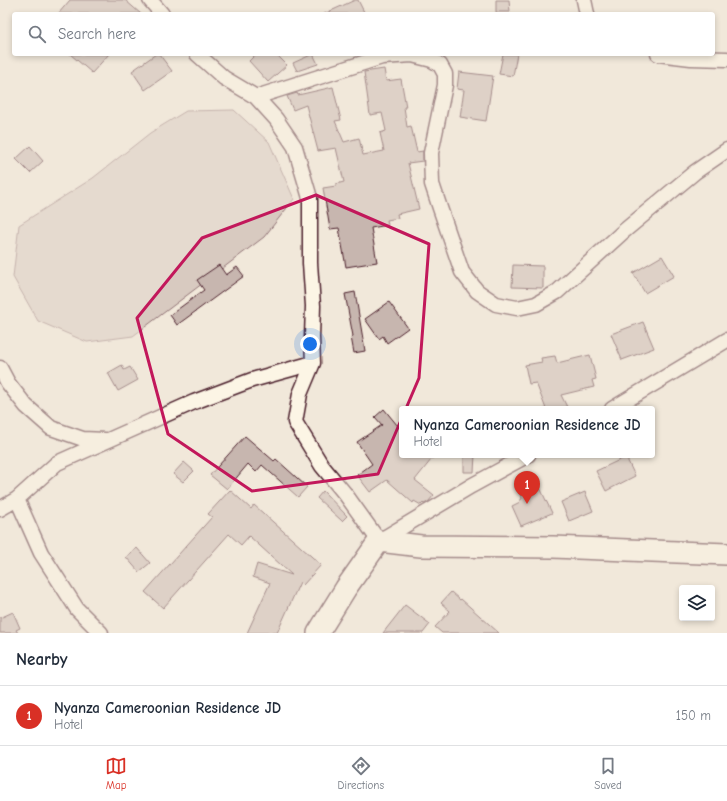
<!DOCTYPE html>
<html lang="en">
<head>
<meta charset="utf-8">
<style>
  :root { --surface:#fff; --page:#f6f6f7; --text:#1f2937; --muted:#747a83; --line:#e0e1e3; --accent:#d93025 }
  body { margin:0; font-family:"Comic Neue",sans-serif; background:var(--page); color:var(--text) }
  .controls { position:absolute; right:12px; bottom:12px; display:grid; overflow:hidden; border-radius:4px; box-shadow:0 2px 6px #0003 }
  .controls button { width:36px; height:36px; display:grid; place-items:center; padding:0; border:0; border-bottom:1px solid var(--line); background:var(--surface); color:var(--text); font:20px sans-serif }
  .you { position:absolute; left:310px; top:344px; width:14px; height:14px; margin:-10px; border:3px solid #fff; border-radius:50%; background:#1a73e8; box-shadow:0 0 0 6px #1a73e833 }
  .badge { display:grid; place-items:center; width:26px; height:26px; border-radius:50%; background:var(--accent); color:#fff; font-size:13px; font-weight:700 }
  .pin { position:absolute; translate:-50% -33px; filter:drop-shadow(0 1px 2px #0008) }
  .pin::after { content:''; position:absolute; top:21px; width:14px; height:12px; background:inherit; clip-path:polygon(0 0,100% 0,50% 100%) }
  .popup { position:absolute; left:399px; top:406px; width:256px; height:52px; box-sizing:border-box; display:grid; place-content:center; border-radius:4px; background:var(--surface); filter:drop-shadow(0 1px 3px #0005); font-size:13px; white-space:nowrap; color:var(--muted) }
  .popup b { font-size:15px; color:var(--text) }
  .popup::after { content:''; position:absolute; left:50%; top:100%; margin-left:-8px; border:8px solid transparent; border-top-color:var(--surface) }
  .list { margin:0; padding:0; list-style:none }
  h2 { display:flex; justify-content:space-between; align-items:center; height:52px; margin:0; padding:0 16px; font-size:17px }
  h2 small { font-size:13px; font-weight:400; color:var(--muted) }
  .list li { display:grid; grid-template-columns:26px 1fr auto; gap:12px; align-items:center; box-sizing:border-box; height:60px; padding:0 16px; border-top:1px solid var(--line) }
  .list b { display:block; font-size:15px; white-space:nowrap }
  .list p { margin:0; font-size:13px; white-space:nowrap; color:var(--muted) }
  .list em { font-size:13px; font-style:normal; color:var(--muted) }
  .icon { flex:none; width:22px; height:22px; fill:none; stroke:currentColor; stroke-width:2; stroke-linecap:round; stroke-linejoin:round }
  .map { position:relative; flex:none; width:727px; height:633px; overflow:hidden }
  .search { position:absolute; background:var(--surface); box-shadow:0 2px 6px #0003; left:12px; right:12px; top:12px; height:44px; display:flex; align-items:center; gap:10px; box-sizing:border-box; padding:0 14px; border-radius:4px; color:var(--muted); font-size:15px }
  .sheet { height:112px; background:var(--surface) }
  nav { display:flex; justify-content:space-around; align-items:center; box-sizing:border-box; height:56px; border-top:1px solid var(--line); background:var(--surface); font-size:11px; color:var(--muted) }
  nav a { display:grid; justify-items:center; gap:2px }
  nav .on { color:var(--accent) }
  .map>svg:first-child { display:block }
</style>
</head>
<body>
<div class="map">
<svg width="727" height="633" viewBox="0 0 727 633">
  <rect width="100%" height="100%" fill="#f1e8da"/>
  <filter id="ink" filterUnits="userSpaceOnUse"><feTurbulence type="fractalNoise" baseFrequency=".025" numOctaves="2"/><feDisplacementMap in="SourceGraphic" scale="8" xChannelSelector="R" yChannelSelector="G"/><feConvolveMatrix kernelMatrix="1 2 1 2 8 2 1 2 1" color-interpolation-filters="sRGB"/></filter>
  <g filter="url(#ink)">
    <path fill="#d8cac0" stroke="#917476" d="M 234,110 L 269,142 L 294,199 L 264,237 L 133,336 L 87,342 L 38,321 L 13,277 L 19,225 L 93,178 L 150,133 L 186,111 Z"/>
    <path fill="#c7b6af" stroke="#4a1f2b" d="M 70,0 L 125,0 L 141,14 L 58,14 Z
      M 355,0 L 358,0 L 365,14 L 324,14 Z
      M 496,0 L 509,0 L 510,12 L 496,12 Z
      M 70,54 L 109,54 L 92,73 Z
      M 156,54 L 159,54 L 172,71 L 145,90 L 132,71 Z
      M 256,54 L 276,54 L 287,65 L 268,82 L 249,61 Z
      M 313,54 L 318,64 L 297,71 L 293,63 Z
      M 503,54 L 517,54 L 513,76 L 499,74 Z
      M 384,69 L 386,81 L 401,79 L 406,107 L 404,107 L 407,127 L 411,126 L 417,152 L 423,151 L 423,161 L 408,163 L 419,209 L 397,214 L 398,218 L 387,220 L 388,225 L 371,228 L 377,262 L 346,267 L 339,228 L 330,229 L 323,188 L 336,186 L 336,184 L 344,182 L 336,148 L 318,151 L 306,105 L 293,110 L 287,96 L 297,93 L 298,95 L 333,87 L 341,120 L 335,121 L 344,142 L 359,138 L 363,155 L 384,151 L 380,133 L 386,131 L 382,113 L 370,115 L 364,72 Z
      M 459,72 L 493,76 L 486,121 L 460,117 L 464,90 L 457,89 Z
      M 30,146 L 43,161 L 30,173 L 16,159 Z
      M 662,256 L 674,276 L 645,293 L 633,273 Z
      M 219,265 L 226,275 L 237,267 L 244,276 L 177,325 L 170,315 L 204,290 L 197,280 Z
      M 513,265 L 543,266 L 543,288 L 512,287 Z
      M 355,292 L 365,351 L 354,353 L 351,337 L 353,336 L 345,294 Z
      M 389,302 L 408,328 L 387,343 L 383,336 L 379,339 L 365,319 Z
      M 643,322 L 654,348 L 622,360 L 611,334 Z
      M 590,355 L 596,379 L 592,380 L 594,387 L 561,395 L 568,409 L 546,409 L 536,383 L 529,384 L 525,365 L 542,362 L 541,358 L 555,356 L 557,363 Z
      M 122,365 L 124,370 L 130,367 L 138,380 L 118,391 L 108,373 Z
      M 384,409 L 402,431 L 402,455 L 435,455 L 415,480 L 434,495 L 428,502 L 424,504 L 423,503 L 421,505 L 414,501 L 413,503 L 387,480 L 370,492 L 357,475 L 372,464 L 357,442 L 382,425 L 375,417 Z
      M 245,436 L 274,461 L 276,459 L 307,487 L 298,497 L 262,465 L 256,472 L 248,464 L 227,489 L 210,475 Z
      M 464,455 L 475,455 L 474,472 L 464,472 Z
      M 626,457 L 635,476 L 606,491 L 596,471 Z
      M 184,462 L 194,471 L 183,482 L 173,474 Z
      M 534,475 L 552,513 L 521,526 L 512,506 L 520,502 L 519,501 L 522,499 L 515,483 Z
      M 230,490 L 251,509 L 254,505 L 321,565 L 303,585 L 300,582 L 277,633 L 247,633 L 270,583 L 253,577 L 257,564 L 292,575 L 249,536 L 241,545 L 229,534 L 163,608 L 145,592 L 212,517 L 208,514 Z
      M 323,491 L 347,516 L 342,521 L 317,498 Z
      M 585,492 L 593,511 L 569,521 L 561,502 Z
      M 137,548 L 150,563 L 139,572 L 126,557 Z
      M 451,592 L 460,600 L 461,599 L 499,633 L 442,633 L 435,627 L 450,611 L 441,603 Z
      M 405,605 L 430,624 L 423,633 L 383,633 Z
      M 13,612 L 20,628 L 16,630 L 18,633 L 0,633 L 0,618 Z"/>
    <g fill="none" stroke-linecap="round" stroke-linejoin="round">
      <g stroke="#4a1f2b" stroke-width="17">
        <path id="minor" d="M 150,0 L 162,14
          M 584,0 L 587,14
          M 197,54 L 224,78 L 256,97 L 276,119 L 295,147 L 310,198 L 310,263 L 313,306 L 312,337 L 313,363 L 300,394 L 295,422 L 322,466 L 346,495 L 379,541 L 471,486 L 528,455
          M 658,54 L 691,58 L 727,59
          M 256,97 L 382,57 L 412,55 L 432,60 L 440,65 L 445,74 L 445,85 L 431,153 L 432,184 L 440,208 L 462,272 L 477,291 L 496,304 L 517,308 L 536,304 L 557,292 L 624,231 L 695,172 L 727,150
          M 0,368 L 8,383 L 26,406 L 51,428 L 83,439 L 105,440
          M 612,409 L 727,340
          M 17,499 L 41,553 L 77,609 L 101,633
          M 0,509 L 17,499 L 57,463 L 194,402 L 252,380 L 313,363"/>
      </g>
      <g stroke="#4a1f2b" stroke-width="24">
        <path id="secondary" d="M 318,633 L 346,588 L 379,541 L 421,546 L 553,547 L 727,554"/>
      </g>
      <use href="#minor" stroke="#fcf5e5" stroke-width="14"/>
      <use href="#secondary" stroke="#fcf5e5" stroke-width="21"/>
    </g>
  </g>
  <path d="M0 0H727V633H0ZM 316,195 L 429,244 L 419,378 L 378,474 L 252,491 L 168,434 L 137,318 L 202,238 Z" fill="#f1e8da" fill-opacity=".55" fill-rule="evenodd"/>
  <path fill="none" stroke="#c2185b" stroke-width="3" stroke-linejoin="round" d="M 316,195 L 429,244 L 419,378 L 378,474 L 252,491 L 168,434 L 137,318 L 202,238 Z"/>
</svg>
<div class="controls">
<button><svg class="icon" aria-label="layers" viewBox="0 0 24 24"><path d="M12 4l9 5-9 5-9-5zM3 14l9 5 9-5"/></svg></button>
</div>
<div class="you"></div>
<div class="pin badge" style="left:527px;top:504px">1</div>
<div class="popup"><b>Nyanza Cameroonian Residence JD</b>Hotel</div>
<div class="search"><svg class="icon" aria-label="search" viewBox="0 0 24 24"><circle cx="10" cy="10" r="6"/><path d="M15 15l6 6"/></svg>Search here</div>
</div>
<section class="sheet">
<h2>Nearby<small></small></h2>
<ul class="list">
<li><span class="badge">1</span><div><b>Nyanza Cameroonian Residence JD</b><p>Hotel</p></div><em>150 m</em></li>
</ul>
</section>
<nav>
<a class="on"><svg class="icon" aria-label="map" viewBox="0 0 24 24"><path d="M3 6l6-2 6 2 6-2v14l-6 2-6-2-6 2zM9 4v14M15 6v14"/></svg>Map</a>
<a><svg class="icon" aria-label="directions" viewBox="0 0 24 24"><path d="M12 3l9 9-9 9-9-9zM9 14v-3h6M13 9l2 2-2 2"/></svg>Directions</a>
<a><svg class="icon" aria-label="saved" viewBox="0 0 24 24"><path d="M7 4h10v16l-5-4-5 4z"/></svg>Saved</a>
</nav>
</body>
</html>
